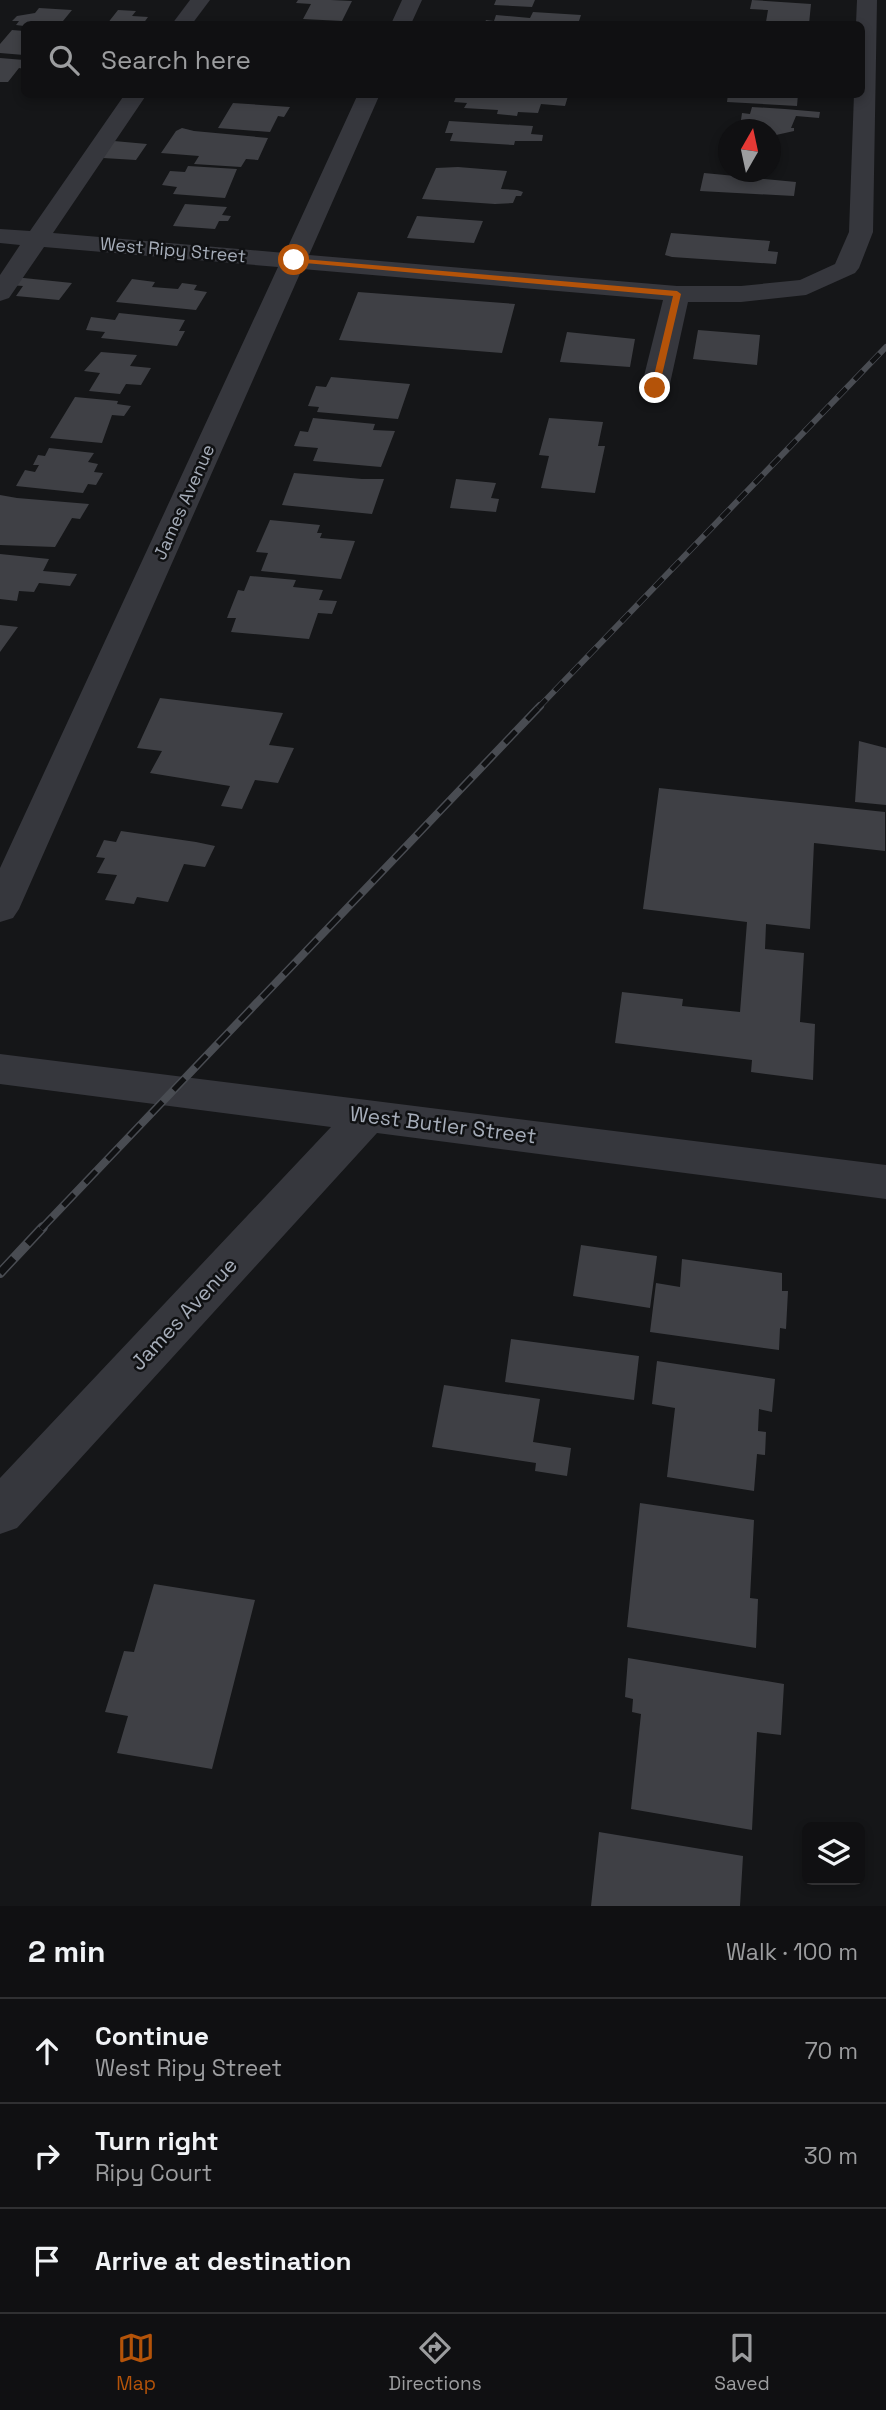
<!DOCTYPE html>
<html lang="en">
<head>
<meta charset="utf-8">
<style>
  :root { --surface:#101012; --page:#1e1e20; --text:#f1f3f6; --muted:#9c9d9f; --line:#303032; --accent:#b45309 }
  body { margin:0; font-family:"Space Grotesk",sans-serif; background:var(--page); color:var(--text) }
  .controls { position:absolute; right:21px; bottom:21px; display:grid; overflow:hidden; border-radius:10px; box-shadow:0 4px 10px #0003 }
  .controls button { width:63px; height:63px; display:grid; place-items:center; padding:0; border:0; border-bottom:2px solid var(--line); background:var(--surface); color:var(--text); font:35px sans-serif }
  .compass { position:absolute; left:718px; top:119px; width:63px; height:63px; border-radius:50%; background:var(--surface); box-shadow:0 4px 10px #0003; rotate:9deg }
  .stop { position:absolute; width:21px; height:21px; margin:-16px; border:5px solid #b45309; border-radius:50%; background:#fff }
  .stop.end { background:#b45309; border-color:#fff; box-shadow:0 2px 7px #0008 }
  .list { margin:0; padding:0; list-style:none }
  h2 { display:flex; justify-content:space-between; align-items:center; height:91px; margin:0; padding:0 28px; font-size:30px }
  h2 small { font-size:23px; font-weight:400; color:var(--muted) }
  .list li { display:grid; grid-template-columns:46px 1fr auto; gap:21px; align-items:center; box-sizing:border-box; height:105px; padding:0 28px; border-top:2px solid var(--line) }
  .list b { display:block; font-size:26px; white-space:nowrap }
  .list p { margin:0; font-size:23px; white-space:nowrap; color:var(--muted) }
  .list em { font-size:23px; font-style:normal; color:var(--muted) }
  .icon { flex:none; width:38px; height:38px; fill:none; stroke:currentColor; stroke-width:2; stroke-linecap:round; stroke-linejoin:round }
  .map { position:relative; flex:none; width:886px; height:1906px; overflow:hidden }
  .search { position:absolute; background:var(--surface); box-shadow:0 4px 10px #0003; left:21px; right:21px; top:21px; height:77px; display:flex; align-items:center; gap:18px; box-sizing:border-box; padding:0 24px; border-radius:10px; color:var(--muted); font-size:26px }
  .sheet { height:406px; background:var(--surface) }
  nav { display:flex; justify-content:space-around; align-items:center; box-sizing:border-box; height:98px; border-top:2px solid var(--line); background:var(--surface); font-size:19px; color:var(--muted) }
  nav a { display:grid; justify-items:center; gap:4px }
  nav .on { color:var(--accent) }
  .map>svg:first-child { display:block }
</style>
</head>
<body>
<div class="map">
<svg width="886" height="1906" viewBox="0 0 886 1906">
  <rect width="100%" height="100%" fill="#151618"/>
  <path fill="#3f4045" d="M 298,0 L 331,0 L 352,1 L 342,21 L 303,19 L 311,4 L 296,3 Z
    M 496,0 L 535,0 L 532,7 L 494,5 Z
    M 752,0 L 811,4 L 809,24 L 766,22 L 768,10 L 750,9 Z
    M 39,8 L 72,10 L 63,21 L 71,21 L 68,24 L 24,26 L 16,25 L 19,21 L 12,21 L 17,16 L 35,13 Z
    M 118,10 L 136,11 L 132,16 L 148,17 L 143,24 L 107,24 Z
    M 533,12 L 581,15 L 578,24 L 484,24 L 486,20 L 494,21 L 496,15 L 530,18 Z
    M 12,30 L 24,31 L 24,55 L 0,53 L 0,44 Z
    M 0,58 L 24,60 L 24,69 L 19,68 L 8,82 L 0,82 Z
    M 457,94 L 544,94 L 568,96 L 565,106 L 541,104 L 538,113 L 518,112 L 517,116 L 497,114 L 498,110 L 464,108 L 467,103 L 454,102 Z
    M 728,94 L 798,94 L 797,106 L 727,102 Z
    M 233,103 L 290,107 L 284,117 L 278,116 L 270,132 L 218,128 Z
    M 752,107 L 785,109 L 820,112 L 819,118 L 796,116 L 791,128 L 794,128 L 794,131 L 776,135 L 770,134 L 770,130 L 745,130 L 748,121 L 741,120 L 742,113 L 750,114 Z
    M 449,121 L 533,126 L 531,134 L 543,135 L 542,141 L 515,141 L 514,145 L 450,141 L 453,133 L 445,133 Z
    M 182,128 L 194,131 L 268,138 L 258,160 L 246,159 L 241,167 L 194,164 L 199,156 L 161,153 L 176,131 Z
    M 114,141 L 147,144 L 136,160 L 103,158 Z
    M 188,166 L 237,169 L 225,198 L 173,194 L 177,187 L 162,185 L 170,171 L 185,172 Z
    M 458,167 L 507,171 L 501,189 L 517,190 L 523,192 L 521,196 L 516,196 L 513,203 L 495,204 L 422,199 L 436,168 Z
    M 704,173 L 796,182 L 794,196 L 700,191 Z
    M 185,204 L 227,207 L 222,215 L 231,216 L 228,221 L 219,221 L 215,229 L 173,226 Z
    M 417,216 L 483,221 L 474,243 L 407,238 Z
    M 671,233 L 770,241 L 768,251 L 778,252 L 776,264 L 672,257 L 665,255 Z
    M 14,277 L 72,283 L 59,300 L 16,296 L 23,286 L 9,285 Z
    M 132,279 L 155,282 L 152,287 L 178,289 L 182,283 L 197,285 L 194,290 L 207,292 L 196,310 L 116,302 Z
    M 358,292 L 515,304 L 502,353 L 339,340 Z
    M 119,313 L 185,320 L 179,331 L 185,331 L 177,346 L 101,338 L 105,332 L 86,330 L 91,317 L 115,320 Z
    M 698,330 L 760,335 L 757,365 L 693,359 Z
    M 567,332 L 635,339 L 630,367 L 560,362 Z
    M 101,352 L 137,355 L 130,366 L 151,368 L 141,385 L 126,384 L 120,394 L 89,391 L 100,373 L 84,371 Z
    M 331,377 L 410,384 L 398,419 L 317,412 L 319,407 L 308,406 L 316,386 L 326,387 Z
    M 75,397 L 118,401 L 117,404 L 131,406 L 124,416 L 112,415 L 102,443 L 50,438 Z
    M 313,418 L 375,424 L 373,430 L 395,431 L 381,467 L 313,461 L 318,448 L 294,446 L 300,431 L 308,432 Z
    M 549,418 L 603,422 L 598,446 L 605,446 L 595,493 L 541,488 L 549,456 L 539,455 Z
    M 49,448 L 94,453 L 88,462 L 98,464 L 94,472 L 103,473 L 96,485 L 88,484 L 83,493 L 16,486 L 25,470 L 35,472 L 39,465 L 33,465 L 38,455 L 45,456 Z
    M 294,473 L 362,479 L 384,479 L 372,514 L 282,505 Z
    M 456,479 L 496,483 L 491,498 L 499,499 L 496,512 L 450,508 Z
    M 0,495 L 17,498 L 89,504 L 80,519 L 72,518 L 55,547 L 0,545 Z
    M 270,520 L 320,525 L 317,533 L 322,533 L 320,538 L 355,541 L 341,579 L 261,571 L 268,553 L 256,552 Z
    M 0,554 L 49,559 L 43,571 L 77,574 L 70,586 L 39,583 L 34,592 L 19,591 L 17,601 L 0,599 Z
    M 250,576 L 296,580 L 293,587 L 323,590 L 319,600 L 337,601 L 332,614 L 318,613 L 309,639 L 231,632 L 236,618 L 227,618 L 238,590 L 244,591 Z
    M 0,625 L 18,627 L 0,652 Z
    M 160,698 L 283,713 L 269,745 L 294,748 L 278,783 L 255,780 L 242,809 L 221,806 L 230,786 L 150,773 L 162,751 L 137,748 Z
    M 859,741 L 886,748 L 886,805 L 855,802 Z
    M 659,788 L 885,812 L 885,851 L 814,843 L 810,929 L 766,924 L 765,949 L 804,953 L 800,1022 L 815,1024 L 813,1080 L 751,1072 L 752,1060 L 615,1043 L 622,992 L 683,999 L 682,1006 L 740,1012 L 747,922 L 643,909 Z
    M 121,831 L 196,842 L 215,846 L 205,867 L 184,864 L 168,902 L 137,897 L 134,904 L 105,900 L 117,875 L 97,873 L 105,858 L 96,857 L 104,840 L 116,842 Z
    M 581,1245 L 657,1256 L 650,1308 L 573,1296 Z
    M 682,1259 L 782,1273 L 782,1291 L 788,1291 L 786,1329 L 780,1328 L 779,1350 L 650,1332 L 656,1283 L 680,1287 Z
    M 511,1339 L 639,1356 L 634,1400 L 505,1382 Z
    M 657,1361 L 775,1379 L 772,1412 L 759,1409 L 758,1431 L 766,1432 L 765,1455 L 757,1454 L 754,1491 L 667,1477 L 675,1408 L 652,1404 Z
    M 444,1385 L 540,1399 L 533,1442 L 571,1448 L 567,1476 L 535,1471 L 536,1463 L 432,1447 Z
    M 640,1503 L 754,1520 L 750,1598 L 758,1599 L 756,1648 L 627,1627 Z
    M 154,1584 L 255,1600 L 212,1769 L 117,1753 L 128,1716 L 105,1712 L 124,1651 L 134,1652 Z
    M 628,1658 L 784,1684 L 781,1735 L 757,1732 L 752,1830 L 631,1809 L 641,1714 L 632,1712 L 633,1699 L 625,1697 Z
    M 599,1832 L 743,1856 L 740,1906 L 591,1906 Z"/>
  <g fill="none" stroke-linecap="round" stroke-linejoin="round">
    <path fill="#36373d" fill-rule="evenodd" d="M 190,0 L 210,0 L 192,24 L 172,24 Z
      M 402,0 L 422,0 L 411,24 L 391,24 Z
      M 857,0 L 877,0 L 873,232 L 859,268 L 855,273 L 806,295 L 741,302 L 688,302 L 669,388 L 665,394 L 645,394 L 641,388 L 663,300 L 302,269 L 19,909 L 13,918 L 0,922 L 0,868 L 278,267 L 44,247 L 9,298 L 0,301 L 0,275 L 20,245 L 0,243 L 0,229 L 30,231 L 125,94 L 147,94 L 53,233 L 285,253 L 358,94 L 380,94 L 309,255 L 677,286 L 741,286 L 800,280 L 835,264 L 849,232 L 854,94 L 862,94 L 862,24 L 856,24 Z
      M 0,1054 L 886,1165 L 886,1199 L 377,1133 L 17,1528 L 0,1534 L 0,1478 L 331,1127 L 0,1084 Z"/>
    <g stroke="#494c52" stroke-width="6">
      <path id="rail-far2" d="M 538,708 L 886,347"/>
    </g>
    <g stroke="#494c52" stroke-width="8">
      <path id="rail-far1" d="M 41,1229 L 540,706"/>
    </g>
    <g stroke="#494c52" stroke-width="10">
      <path id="rail" d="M 0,1273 L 43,1227"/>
    </g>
    <use href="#rail-far2" stroke="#101113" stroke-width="4.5" stroke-dasharray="12" stroke-linecap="butt"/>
    <use href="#rail-far1" stroke="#101113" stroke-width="5" stroke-dasharray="16" stroke-linecap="butt"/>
    <use href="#rail" stroke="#101113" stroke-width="7" stroke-dasharray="20" stroke-linecap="butt"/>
  </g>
  <path fill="#b45309" d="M 291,258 L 677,291 L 681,294 L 659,388 L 655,390 L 651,388 L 673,296 L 294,262 Z"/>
  <g text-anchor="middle" stroke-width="5" stroke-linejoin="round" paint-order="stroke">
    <g font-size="18" fill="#a6adb9" stroke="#101113">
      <text transform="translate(173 250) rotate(5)" y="6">West Ripy Street</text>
      <text transform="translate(184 502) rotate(-66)" y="6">James Avenue</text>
    </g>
    <g font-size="21" fill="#a6adb9" stroke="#101113">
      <text transform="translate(443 1125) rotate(7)" y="7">West Butler Street</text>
      <text transform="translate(184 1314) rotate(-47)" y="7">James Avenue</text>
    </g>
  </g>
</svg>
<div class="controls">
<button><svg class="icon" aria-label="layers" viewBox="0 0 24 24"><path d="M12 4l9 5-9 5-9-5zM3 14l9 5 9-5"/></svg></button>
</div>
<svg class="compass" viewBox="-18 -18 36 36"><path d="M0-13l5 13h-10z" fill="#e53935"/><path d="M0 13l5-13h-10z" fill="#9c9d9f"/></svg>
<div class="stop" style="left:294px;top:260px"></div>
<div class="stop end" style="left:655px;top:388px"></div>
<div class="search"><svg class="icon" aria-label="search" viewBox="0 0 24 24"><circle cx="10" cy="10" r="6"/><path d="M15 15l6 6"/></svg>Search here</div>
</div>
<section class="sheet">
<h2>2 min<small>Walk · 100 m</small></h2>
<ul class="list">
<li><svg class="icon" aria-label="ahead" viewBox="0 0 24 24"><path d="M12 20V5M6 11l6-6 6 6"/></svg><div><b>Continue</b><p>West Ripy Street</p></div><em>70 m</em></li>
<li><svg class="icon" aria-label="right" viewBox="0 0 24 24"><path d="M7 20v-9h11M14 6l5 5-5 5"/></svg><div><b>Turn right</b><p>Ripy Court</p></div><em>30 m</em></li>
<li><svg class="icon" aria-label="arrive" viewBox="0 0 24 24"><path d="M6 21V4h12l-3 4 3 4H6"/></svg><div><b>Arrive at destination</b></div></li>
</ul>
</section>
<nav>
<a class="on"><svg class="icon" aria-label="map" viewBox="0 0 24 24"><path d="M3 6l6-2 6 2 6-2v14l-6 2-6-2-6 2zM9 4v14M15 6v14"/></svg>Map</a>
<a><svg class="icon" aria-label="directions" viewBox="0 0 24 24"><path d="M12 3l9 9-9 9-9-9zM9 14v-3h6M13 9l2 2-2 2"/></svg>Directions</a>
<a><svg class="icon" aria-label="saved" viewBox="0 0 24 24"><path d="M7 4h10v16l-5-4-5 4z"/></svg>Saved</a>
</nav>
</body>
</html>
